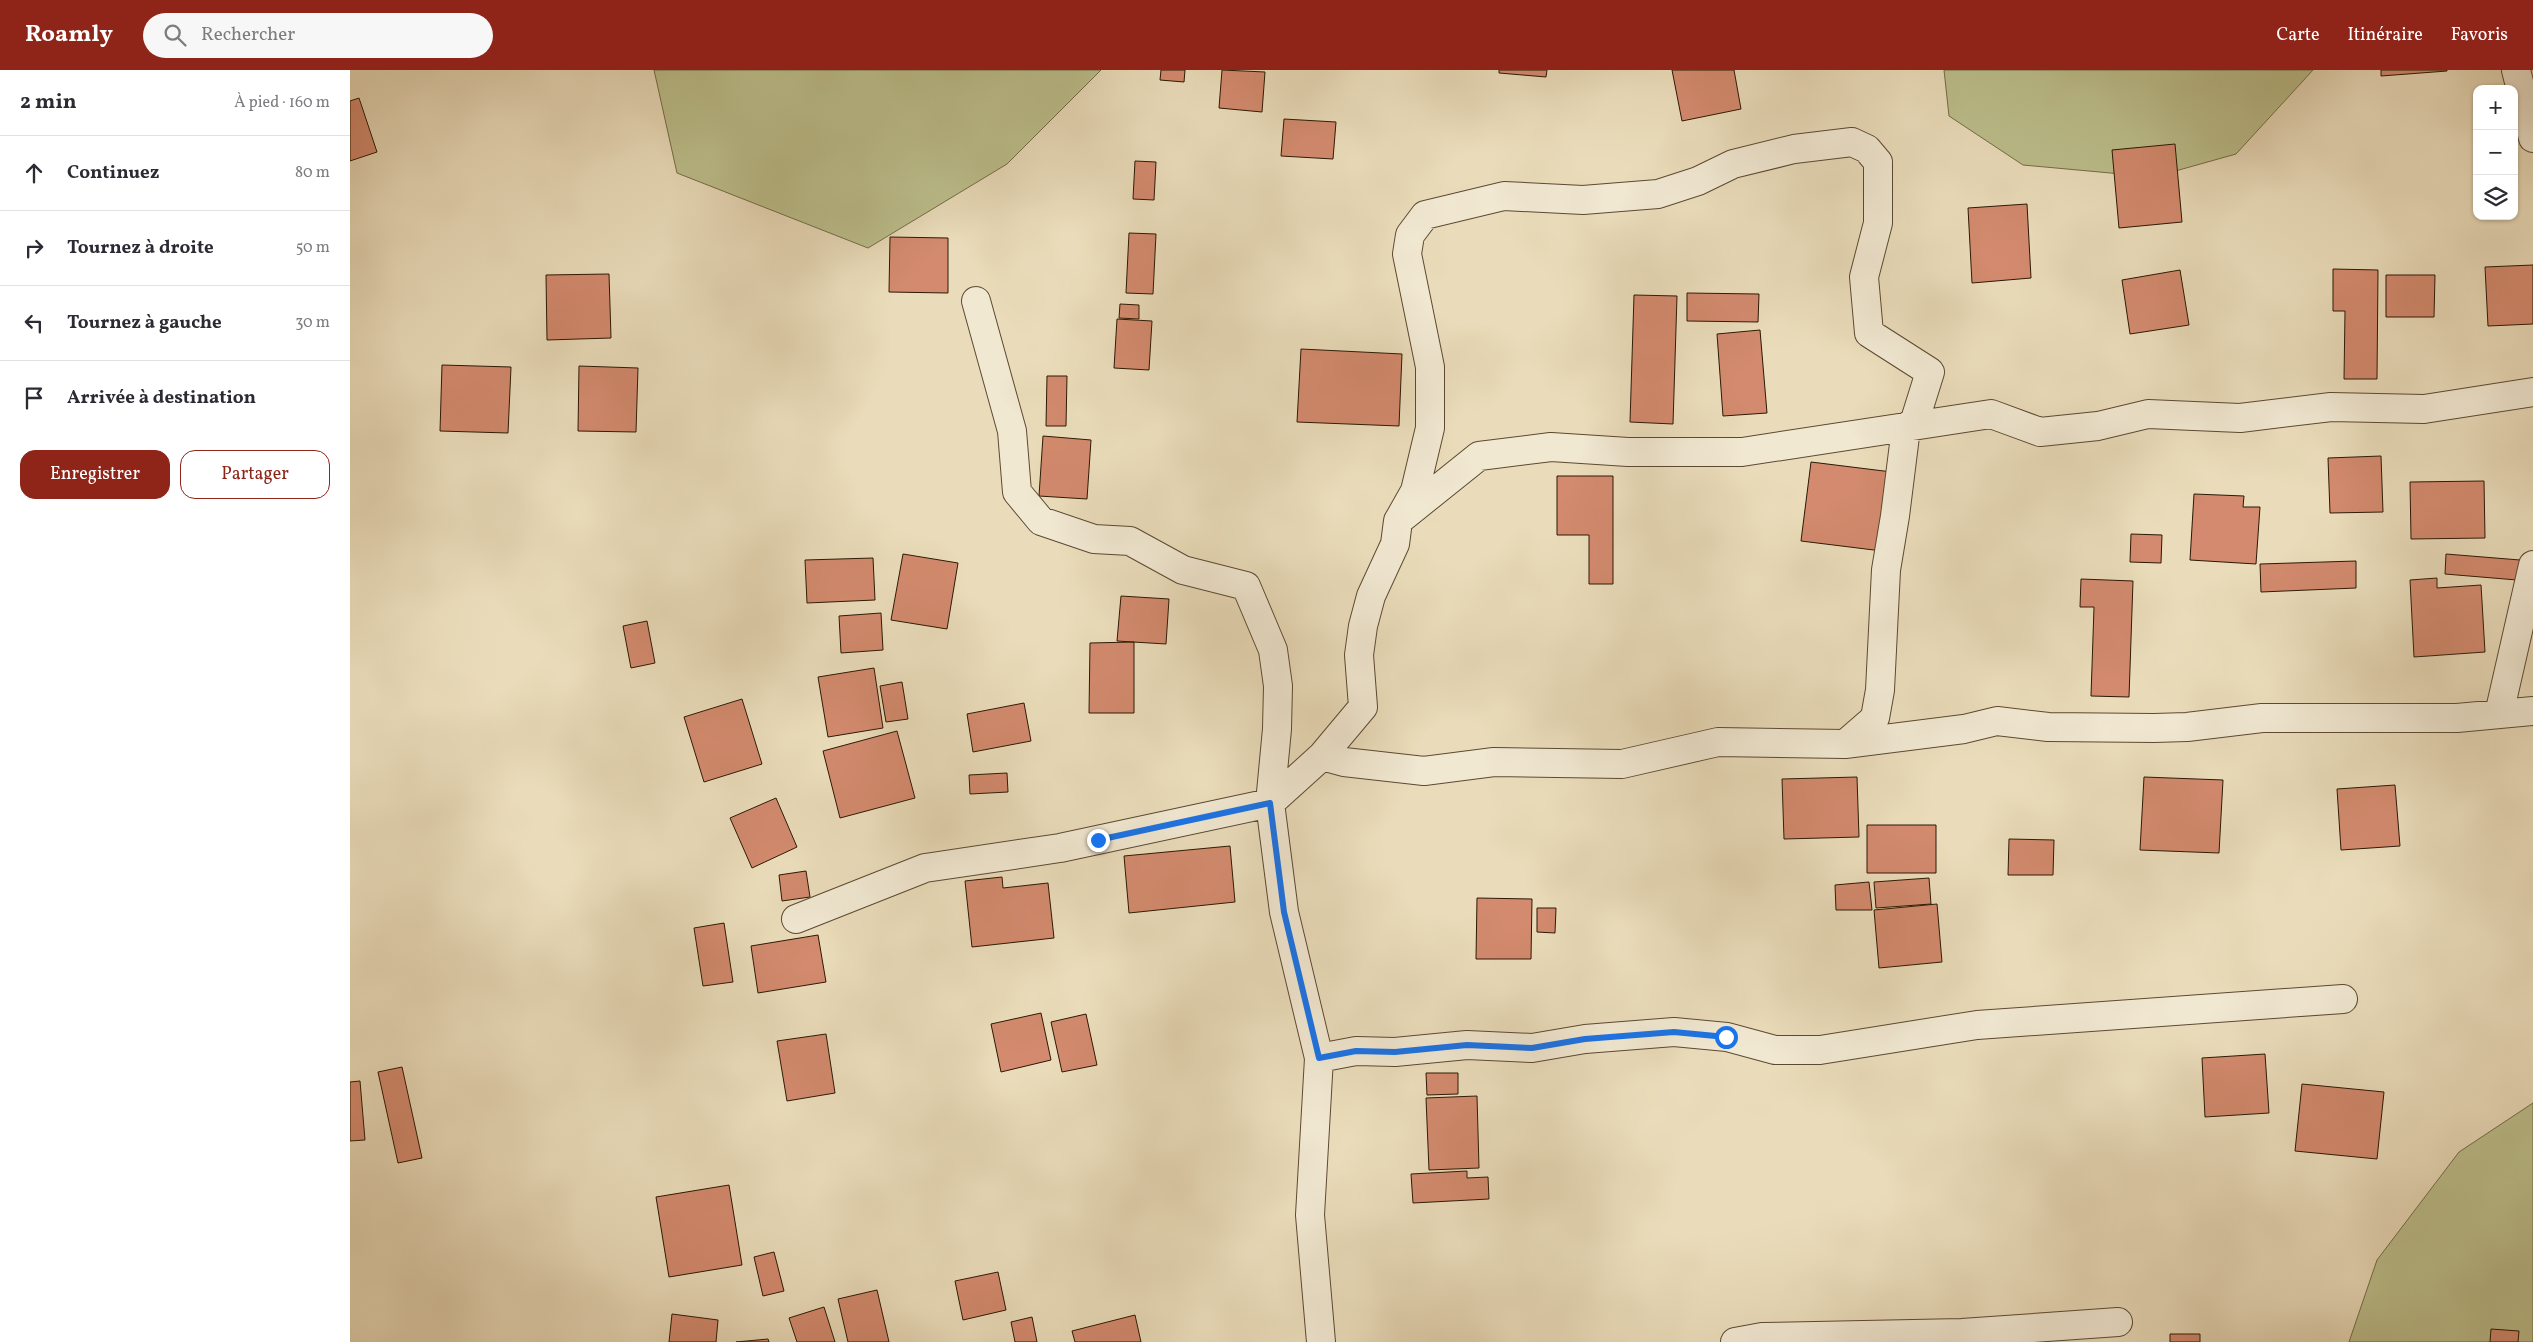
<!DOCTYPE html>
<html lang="fr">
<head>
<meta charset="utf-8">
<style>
  :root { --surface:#fff; --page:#f7f7f7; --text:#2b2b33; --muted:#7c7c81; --line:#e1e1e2; --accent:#8f2418 }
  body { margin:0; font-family:Vollkorn,serif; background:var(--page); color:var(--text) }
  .controls { position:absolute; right:15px; top:15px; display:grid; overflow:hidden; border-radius:10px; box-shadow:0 1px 4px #0004 }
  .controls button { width:45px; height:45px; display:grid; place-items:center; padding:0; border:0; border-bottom:1px solid var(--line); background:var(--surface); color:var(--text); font:25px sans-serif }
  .stop { position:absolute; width:15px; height:15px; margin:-11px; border:4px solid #1a73e8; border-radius:50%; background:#fff }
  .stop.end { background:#1a73e8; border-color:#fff; box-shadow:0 1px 5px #0008 }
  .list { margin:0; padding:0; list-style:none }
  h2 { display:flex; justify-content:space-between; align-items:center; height:65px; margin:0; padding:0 20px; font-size:21px }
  h2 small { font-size:16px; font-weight:400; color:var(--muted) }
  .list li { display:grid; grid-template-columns:32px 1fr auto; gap:15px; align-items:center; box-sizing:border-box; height:75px; padding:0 20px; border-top:1px solid var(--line) }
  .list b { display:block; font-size:19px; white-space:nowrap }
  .list em { font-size:16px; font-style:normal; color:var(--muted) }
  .actions { display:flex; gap:10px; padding:15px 20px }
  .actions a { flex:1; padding:11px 0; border:1px solid var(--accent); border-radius:15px; text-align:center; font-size:18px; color:var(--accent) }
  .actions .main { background:var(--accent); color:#fff }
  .icon { flex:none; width:28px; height:28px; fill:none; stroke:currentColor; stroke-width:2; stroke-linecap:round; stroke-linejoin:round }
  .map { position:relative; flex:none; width:2183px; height:1272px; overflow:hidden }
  header { display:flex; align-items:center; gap:30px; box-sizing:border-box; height:70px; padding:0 25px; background:var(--accent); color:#fff }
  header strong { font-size:24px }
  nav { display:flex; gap:28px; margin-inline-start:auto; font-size:18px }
  .search { width:350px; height:45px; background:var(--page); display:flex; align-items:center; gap:12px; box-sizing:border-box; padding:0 18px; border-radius:28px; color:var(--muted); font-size:19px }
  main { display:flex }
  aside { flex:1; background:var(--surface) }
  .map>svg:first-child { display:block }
</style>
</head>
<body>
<header>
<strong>Roamly</strong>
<div class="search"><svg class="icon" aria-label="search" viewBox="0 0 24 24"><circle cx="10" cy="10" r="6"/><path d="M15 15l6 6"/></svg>Rechercher</div>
<nav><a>Carte</a><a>Itinéraire</a><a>Favoris</a></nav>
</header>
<main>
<aside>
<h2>2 min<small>À pied · 160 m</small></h2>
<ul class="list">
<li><svg class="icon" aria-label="ahead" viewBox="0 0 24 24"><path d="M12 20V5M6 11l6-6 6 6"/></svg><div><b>Continuez</b></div><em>80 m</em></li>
<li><svg class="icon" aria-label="right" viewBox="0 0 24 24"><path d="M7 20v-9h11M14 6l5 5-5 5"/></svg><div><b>Tournez à droite</b></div><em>50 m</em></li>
<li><svg class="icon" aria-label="left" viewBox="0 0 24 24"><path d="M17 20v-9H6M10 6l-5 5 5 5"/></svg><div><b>Tournez à gauche</b></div><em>30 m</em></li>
<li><svg class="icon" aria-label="arrive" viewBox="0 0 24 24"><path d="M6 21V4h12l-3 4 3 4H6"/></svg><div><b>Arrivée à destination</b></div></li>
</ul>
<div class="actions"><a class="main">Enregistrer</a><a>Partager</a></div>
</aside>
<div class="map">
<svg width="2183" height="1272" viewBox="0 0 2183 1272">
  <rect width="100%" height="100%" fill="#eadcba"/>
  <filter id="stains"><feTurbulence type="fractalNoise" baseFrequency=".004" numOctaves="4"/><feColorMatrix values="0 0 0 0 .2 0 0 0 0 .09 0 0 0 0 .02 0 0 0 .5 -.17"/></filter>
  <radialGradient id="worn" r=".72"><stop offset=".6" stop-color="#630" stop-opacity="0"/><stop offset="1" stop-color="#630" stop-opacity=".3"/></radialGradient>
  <path fill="#bcbf8c" stroke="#746c48" d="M 304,0 L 751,0 L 657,94 L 518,178 L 327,103 Z
    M 1594,0 L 1963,0 L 1886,84 L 1804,107 L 1673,95 L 1599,46 Z
    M 2183,1033 L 2183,1272 L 1999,1272 L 2027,1190 L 2109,1082 Z"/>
  <path fill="#d38a6e" stroke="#2c1804" d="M 811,0 L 835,0 L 834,12 L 810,10 Z
    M 872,0 L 915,2 L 912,42 L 869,38 Z
    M 1149,0 L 1197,0 L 1196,7 L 1149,3 Z
    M 1322,0 L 1384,0 L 1391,39 L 1332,51 Z
    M 2031,0 L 2097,0 L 2097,1 L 2031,6 Z
    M 9,28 L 27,82 L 0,91 L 0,31 Z
    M 934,49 L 986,52 L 983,89 L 931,86 Z
    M 1825,74 L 1832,152 L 1769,158 L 1762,80 Z
    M 785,91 L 806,92 L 804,130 L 783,129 Z
    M 1677,134 L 1681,208 L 1622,213 L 1618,138 Z
    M 779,163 L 806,164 L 803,224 L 776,223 Z
    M 540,167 L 598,168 L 598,223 L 539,222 Z
    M 2183,195 L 2183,254 L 2138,256 L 2135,197 Z
    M 1983,199 L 2028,200 L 2027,309 L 1994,309 L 1995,241 L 1983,241 Z
    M 1830,200 L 1839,255 L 1780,264 L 1772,210 Z
    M 259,204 L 261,268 L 197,270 L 196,205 Z
    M 2036,205 L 2085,205 L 2084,247 L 2036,247 Z
    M 1337,223 L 1409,224 L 1408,252 L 1337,251 Z
    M 1284,225 L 1327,226 L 1323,354 L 1280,352 Z
    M 770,234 L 789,235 L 789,249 L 769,248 Z
    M 767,249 L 802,251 L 799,300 L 764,298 Z
    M 1410,260 L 1417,343 L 1373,346 L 1367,264 Z
    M 951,279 L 1052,284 L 1049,356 L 947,352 Z
    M 92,295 L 161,297 L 158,363 L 90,361 Z
    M 229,296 L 288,298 L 286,362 L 228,361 Z
    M 697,306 L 717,306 L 716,356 L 696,356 Z
    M 693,366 L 741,370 L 737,429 L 689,426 Z
    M 2031,386 L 2033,442 L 1980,443 L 1978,388 Z
    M 1461,392 L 1542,402 L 1532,481 L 1451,471 Z
    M 1207,406 L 1263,406 L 1263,514 L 1239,514 L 1239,465 L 1207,465 Z
    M 2134,411 L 2135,468 L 2061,469 L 2060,412 Z
    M 1844,424 L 1894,426 L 1893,437 L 1910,437 L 1906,494 L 1840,490 Z
    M 1781,464 L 1812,465 L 1811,493 L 1780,492 Z
    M 553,484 L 608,493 L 597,559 L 541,550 Z
    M 2096,484 L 2170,490 L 2167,510 L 2095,504 Z
    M 523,488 L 525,530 L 457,533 L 455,490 Z
    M 2006,491 L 2006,518 L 1911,522 L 1910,494 Z
    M 2087,508 L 2087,518 L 2131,515 L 2135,582 L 2064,587 L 2060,510 Z
    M 1731,509 L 1783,511 L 1779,627 L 1741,626 L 1744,537 L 1730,537 Z
    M 771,526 L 819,529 L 816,574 L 767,571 Z
    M 531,543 L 533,580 L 491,583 L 489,546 Z
    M 297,551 L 305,593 L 281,598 L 273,556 Z
    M 784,572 L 784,643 L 739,643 L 740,573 Z
    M 524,598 L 533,658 L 478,667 L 468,607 Z
    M 552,612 L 558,649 L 536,652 L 530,616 Z
    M 392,629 L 412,694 L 354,712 L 334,647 Z
    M 674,633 L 681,671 L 623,682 L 617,644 Z
    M 547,661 L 565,728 L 490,748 L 473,681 Z
    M 657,703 L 658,722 L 620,724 L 619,705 Z
    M 1507,707 L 1509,767 L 1434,769 L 1432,709 Z
    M 1794,707 L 1873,710 L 1869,783 L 1790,780 Z
    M 2045,715 L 2050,776 L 1991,780 L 1987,719 Z
    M 426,728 L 447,777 L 402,798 L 380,748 Z
    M 1517,755 L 1586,755 L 1586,803 L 1517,803 Z
    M 1659,769 L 1704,770 L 1703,805 L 1658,805 Z
    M 880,776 L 885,832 L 779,843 L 774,786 Z
    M 456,801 L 460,827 L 432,831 L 429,805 Z
    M 652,807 L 653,818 L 698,813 L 704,868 L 622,877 L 615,811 Z
    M 1579,808 L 1581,834 L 1526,838 L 1524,812 Z
    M 1519,812 L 1522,840 L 1486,840 L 1485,815 Z
    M 1127,828 L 1182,829 L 1181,889 L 1126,889 Z
    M 1587,834 L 1592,892 L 1529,898 L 1524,840 Z
    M 1187,838 L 1206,838 L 1205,863 L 1187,862 Z
    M 374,853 L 383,912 L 353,916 L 344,858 Z
    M 468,865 L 476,912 L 408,923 L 401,876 Z
    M 691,943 L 701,990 L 651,1002 L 641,954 Z
    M 736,944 L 747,995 L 712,1002 L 701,952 Z
    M 476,964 L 485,1023 L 437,1031 L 427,971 Z
    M 1915,984 L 1919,1043 L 1855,1047 L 1852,988 Z
    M 52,997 L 72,1088 L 48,1093 L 28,1002 Z
    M 1076,1003 L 1108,1003 L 1108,1024 L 1077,1025 Z
    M 10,1011 L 15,1070 L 0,1071 L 0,1012 Z
    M 1952,1014 L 2034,1022 L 2027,1089 L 1945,1081 Z
    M 1127,1026 L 1129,1098 L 1079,1100 L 1076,1028 Z
    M 1117,1101 L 1117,1108 L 1138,1107 L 1139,1129 L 1063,1133 L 1061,1104 Z
    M 379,1115 L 392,1195 L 319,1207 L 306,1127 Z
    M 424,1182 L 434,1221 L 413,1226 L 404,1187 Z
    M 648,1202 L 656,1240 L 613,1250 L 605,1211 Z
    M 527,1220 L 539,1272 L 498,1272 L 488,1229 Z
    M 474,1237 L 485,1272 L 447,1272 L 439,1248 Z
    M 322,1244 L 368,1250 L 366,1272 L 319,1272 Z
    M 785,1245 L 791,1272 L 725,1272 L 722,1261 Z
    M 682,1247 L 687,1272 L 665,1272 L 661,1252 Z
    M 2141,1259 L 2169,1261 L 2168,1272 L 2140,1272 Z
    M 1820,1264 L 1850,1264 L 1850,1272 L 1820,1272 Z
    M 418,1269 L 419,1272 L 386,1272 Z"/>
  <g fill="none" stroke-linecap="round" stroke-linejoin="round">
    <g stroke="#5c4932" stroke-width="30">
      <path id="street" d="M 2166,0 L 2183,68
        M 626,231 L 662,361 L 667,422 L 691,451 L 744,469 L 780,471 L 833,500 L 896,516 L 923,580 L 928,616 L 927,659 L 920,733 L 934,842 L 969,988 L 960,1145 L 971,1272
        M 1048,451 L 1065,421 L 1080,358 L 1080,297 L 1057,184 L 1060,165 L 1075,145 L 1154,126 L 1233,130 L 1308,124 L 1348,111 L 1383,94 L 1444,79 L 1502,72 L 1517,79 L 1528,92 L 1528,153 L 1514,207 L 1519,263 L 1580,302 L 1565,350 L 1556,358 L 1545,446 L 1536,500 L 1530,620 L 1525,648 L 1495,674
        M 2149,644 L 2183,495
        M 972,686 L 1013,637 L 1009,585 L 1013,556 L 1021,526 L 1045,474 L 1048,451 L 1129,386 L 1201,377 L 1278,382 L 1392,382 L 1641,344 L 1690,362 L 1748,356 L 1798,344 L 1890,348 L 1981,337 L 2074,339 L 2183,322
        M 446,849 L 575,798 L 710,778 L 920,733 L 972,686 L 994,692 L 1074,701 L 1144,692 L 1272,694 L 1368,672 L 1495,674 L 1614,659 L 1647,651 L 1698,657 L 1804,658 L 1837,657 L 1912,648 L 2107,648 L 2183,641
        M 969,988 L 1006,981 L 1045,982 L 1117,975 L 1182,978 L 1235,969 L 1324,962 L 1377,967 L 1425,980 L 1470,980 L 1627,955 L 1993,929
        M 1385,1272 L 1412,1267 L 1612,1263 L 1768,1252"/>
    </g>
    <use href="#street" stroke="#f1e8d2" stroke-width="28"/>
  </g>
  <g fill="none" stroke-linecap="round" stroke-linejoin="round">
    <path stroke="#1a73e8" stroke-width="6" d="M 748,770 L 920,733 L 934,842 L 969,988 L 1006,981 L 1045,982 L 1117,975 L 1182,978 L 1235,969 L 1324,962 L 1376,967"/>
  </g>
  <rect width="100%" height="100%" filter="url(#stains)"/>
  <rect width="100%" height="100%" fill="url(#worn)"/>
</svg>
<div class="controls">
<button>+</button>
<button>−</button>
<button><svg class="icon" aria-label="layers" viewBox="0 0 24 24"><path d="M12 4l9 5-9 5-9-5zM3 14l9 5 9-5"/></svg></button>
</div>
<div class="stop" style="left:1376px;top:967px"></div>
<div class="stop end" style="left:748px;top:770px"></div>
</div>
</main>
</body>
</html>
